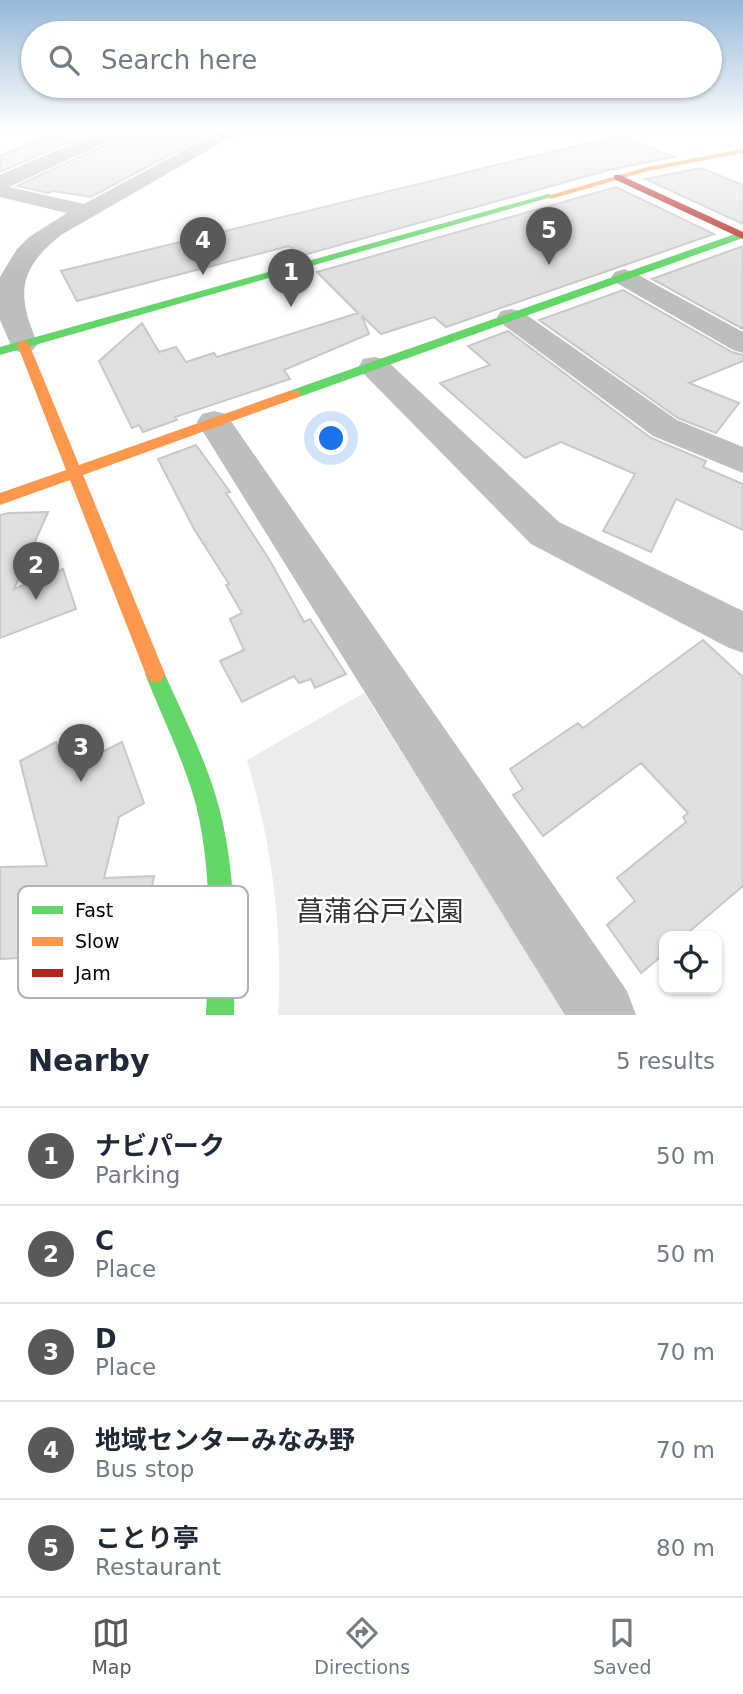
<!DOCTYPE html>
<html lang="en">
<head>
<meta charset="utf-8">
<style>
  :root { --surface:#fff; --page:#f2f2f3; --text:#1f2937; --muted:#747a83; --line:#e0e1e3; --accent:#595959 }
  body { margin:0; font-family:"DejaVu Sans","Noto Sans JP",sans-serif; background:var(--page); color:var(--text) }
  .controls { position:absolute; right:21px; bottom:21px; display:grid; overflow:hidden; border-radius:14px; box-shadow:0 2px 5px #0004 }
  .controls button { width:63px; height:63px; display:grid; place-items:center; padding:0; border:0; border-bottom:2px solid var(--line); background:var(--surface); color:var(--text); font:35px sans-serif }
  .you { position:absolute; left:332px; top:439px; width:24px; height:24px; margin:-18px; border:5px solid #fff; border-radius:50%; background:#1a73e8; box-shadow:0 0 0 10px #1a73e833 }
  .badge { display:grid; place-items:center; width:46px; height:46px; border-radius:50%; background:var(--accent); color:#fff; font-size:23px; font-weight:700 }
  .pin { position:absolute; translate:-50% -58px; filter:drop-shadow(0 2px 4px #0008) }
  .pin::after { content:''; position:absolute; top:37px; width:24px; height:21px; background:inherit; clip-path:polygon(0 0,100% 0,50% 100%) }
  .list { margin:0; padding:0; list-style:none }
  h2 { display:flex; justify-content:space-between; align-items:center; height:91px; margin:0; padding:0 28px; font-size:30px }
  h2 small { font-size:23px; font-weight:400; color:var(--muted) }
  .list li { display:grid; grid-template-columns:46px 1fr auto; gap:21px; align-items:center; box-sizing:border-box; height:98px; padding:0 28px; border-top:2px solid var(--line) }
  .list b { display:block; font-size:26px; white-space:nowrap }
  .list p { margin:0; font-size:23px; white-space:nowrap; color:var(--muted) }
  .list em { font-size:23px; font-style:normal; color:var(--muted) }
  .icon { flex:none; width:38px; height:38px; fill:none; stroke:currentColor; stroke-width:2; stroke-linecap:round; stroke-linejoin:round }
  .map { position:relative; flex:none; width:743px; height:1015px; overflow:hidden }
  .search { position:absolute; background:var(--surface); box-shadow:0 2px 5px #0004; left:21px; right:21px; top:21px; height:77px; display:flex; align-items:center; gap:18px; box-sizing:border-box; padding:0 24px; border-radius:38px; color:var(--muted); font-size:26px }
  .sheet { height:581px; background:var(--surface) }
  nav { display:flex; justify-content:space-around; align-items:center; box-sizing:border-box; height:98px; border-top:2px solid var(--line); background:var(--surface); font-size:19px; color:var(--muted) }
  nav a { display:grid; justify-items:center; gap:4px }
  nav .on { color:var(--accent) }
  .map>svg:first-child { display:block }
</style>
</head>
<body>
<div class="map">
<svg width="743" height="1015" viewBox="0 0 743 1015">
  <rect width="100%" height="100%" fill="#fff"/>
  <path fill="#ececec" d="M 364,693 L 566,1015 L 278,1015 C 283,928 272,844 247,760 Z"/>
  <path fill="#dfdfdf" stroke="#c7c7c7" stroke-width="2" d="M 62,129 L 100,129 L 0,172 L 0,156 Z
    M 132,129 L 218,129 L 91,197 L 53,191 L 48,193 L 17,186 L 127,135 Z
    M 620,135 L 673,157 L 609,170 L 300,256 L 289,246 L 77,301 L 61,271 Z
    M 701,168 L 743,185 L 743,224 L 645,179 Z
    M 616,187 L 714,234 L 446,327 L 434,317 L 381,334 L 362,316 L 369,334 L 284,370 L 290,379 L 175,417 L 177,420 L 143,432 L 139,425 L 132,428 L 99,361 L 142,323 L 159,352 L 176,347 L 186,362 L 214,353 L 217,357 L 358,313 L 317,272 Z
    M 743,246 L 743,329 L 652,279 Z
    M 623,290 L 732,352 L 743,355 L 743,361 L 689,383 L 739,403 L 716,433 L 678,418 L 539,320 Z
    M 508,331 L 651,438 L 706,461 L 703,467 L 743,484 L 743,530 L 676,499 L 651,552 L 603,531 L 635,474 L 561,442 L 525,458 L 440,383 L 490,365 L 468,346 Z
    M 196,445 L 230,492 L 226,493 L 269,559 L 304,622 L 310,619 L 346,674 L 315,688 L 311,679 L 299,683 L 294,676 L 242,702 L 220,661 L 244,650 L 230,619 L 242,613 L 226,585 L 229,584 L 194,529 L 158,459 Z
    M 48,512 L 14,589 L 63,569 L 76,609 L 0,638 L 0,515 L 9,513 Z
    M 703,640 L 743,677 L 743,886 L 684,936 L 664,936 L 664,954 L 641,973 L 607,925 L 635,901 L 617,878 L 686,822 L 683,817 L 688,813 L 641,763 L 543,836 L 513,795 L 523,789 L 510,769 L 578,723 L 583,728 Z
    M 90,741 L 96,755 L 122,742 L 144,803 L 119,817 L 104,878 L 154,876 L 137,968 L 79,970 L 83,955 L 0,959 L 0,867 L 47,866 L 20,761 L 56,742 L 60,756 Z"/>
  <g fill="none" stroke-linecap="round" stroke-linejoin="round">
    <path fill="#bebebe" fill-rule="evenodd" d="M 106,129 L 129,129 L 126,133 L 9,187 L 84,204 L 223,129 L 245,129 L 61,235 C 18,269 16,295 38,344 L 33,350 L 23,353 L 13,350 L 0,320 L 0,277 L 17,249 L 29,237 L 67,213 L 0,197 L 0,175 Z
      M 624,269 L 633,272 L 743,332 L 743,353 L 733,350 L 615,282 L 611,277 L 615,272 Z
      M 511,309 L 521,311 L 677,420 L 743,447 L 743,473 L 653,436 L 501,323 L 497,317 L 501,311 Z
      M 374,357 L 385,359 L 559,522 L 743,611 L 743,653 L 727,647 L 531,544 L 363,373 L 359,366 L 363,359 Z
      M 214,411 L 226,414 L 627,991 L 636,1015 L 565,1015 L 197,422 L 202,414 Z"/>
    <path fill="#63d668" fill-rule="evenodd" d="M 548,194 L 555,196 L 0,355 L 0,347 Z
      M 738,233 L 743,233 L 743,238 L 299,397 L 289,397 L 287,394 L 289,391 Z
      M 155,665 L 162,668 C 182,713 206,759 219,807 C 237,875 235,945 234,1015 L 206,1015 C 209,945 213,874 196,805 C 184,760 162,717 145,674 L 148,668 Z"/>
    <path fill="#ff974d" fill-rule="evenodd" d="M 743,149 L 743,153 L 648,171 L 551,199 L 547,196 L 647,167 Z
      M 23,340 L 29,344 L 79,465 L 289,391 L 299,391 L 301,394 L 299,397 L 83,475 L 165,674 L 162,680 L 155,683 L 148,680 L 70,480 L 0,505 L 0,493 L 66,470 L 17,344 Z"/>
    <path fill="#b3261e" fill-rule="evenodd" d="M 614,175 L 620,175 L 743,232 L 743,239 L 614,179 Z"/>
  </g>
  <linearGradient id="sky" x2="0" y2="1"><stop stop-color="#97b8d8"/><stop offset="0.48" stop-color="#fff"/><stop offset="1" stop-color="#fff" stop-opacity="0"/></linearGradient>
  <rect width="743" height="271" fill="url(#sky)"/>
  <g text-anchor="middle" stroke-width="5" stroke-linejoin="round" paint-order="stroke">
    <g font-size="28" fill="#333" stroke="#fff">
      <text x="380" y="921">菖蒲谷戸公園</text>
    </g>
  </g>
  <rect x="18" y="886" width="230" height="112" rx="10" fill="#fff" stroke="#b2b2b2" stroke-width="2"/>
  <rect x="32" y="906" width="31" height="8" fill="#63d668"/>
  <rect x="32" y="937" width="31" height="9" fill="#ff974d"/>
  <rect x="32" y="969" width="31" height="8" fill="#b3261e"/>
  <g font-size="19" fill="#000">
    <text x="75" y="917">Fast</text>
    <text x="75" y="948">Slow</text>
    <text x="75" y="980">Jam</text>
  </g>
</svg>
<div class="controls">
<button><svg class="icon" aria-label="locate" viewBox="0 0 24 24"><circle cx="12" cy="12" r="6"/><path d="M12 2v4M12 18v4M2 12h4M18 12h4"/></svg></button>
</div>
<div class="you"></div>
<div class="pin badge" style="left:291px;top:307px">1</div>
<div class="pin badge" style="left:36px;top:600px">2</div>
<div class="pin badge" style="left:81px;top:782px">3</div>
<div class="pin badge" style="left:203px;top:275px">4</div>
<div class="pin badge" style="left:549px;top:265px">5</div>
<div class="search"><svg class="icon" aria-label="search" viewBox="0 0 24 24"><circle cx="10" cy="10" r="6"/><path d="M15 15l6 6"/></svg>Search here</div>
</div>
<section class="sheet">
<h2>Nearby<small>5 results</small></h2>
<ul class="list">
<li><span class="badge">1</span><div><b>ナビパーク</b><p>Parking</p></div><em>50 m</em></li>
<li><span class="badge">2</span><div><b>C</b><p>Place</p></div><em>50 m</em></li>
<li><span class="badge">3</span><div><b>D</b><p>Place</p></div><em>70 m</em></li>
<li><span class="badge">4</span><div><b>地域センターみなみ野</b><p>Bus stop</p></div><em>70 m</em></li>
<li><span class="badge">5</span><div><b>ことり亭</b><p>Restaurant</p></div><em>80 m</em></li>
</ul>
</section>
<nav>
<a class="on"><svg class="icon" aria-label="map" viewBox="0 0 24 24"><path d="M3 6l6-2 6 2 6-2v14l-6 2-6-2-6 2zM9 4v14M15 6v14"/></svg>Map</a>
<a><svg class="icon" aria-label="directions" viewBox="0 0 24 24"><path d="M12 3l9 9-9 9-9-9zM9 14v-3h6M13 9l2 2-2 2"/></svg>Directions</a>
<a><svg class="icon" aria-label="saved" viewBox="0 0 24 24"><path d="M7 4h10v16l-5-4-5 4z"/></svg>Saved</a>
</nav>
</body>
</html>
